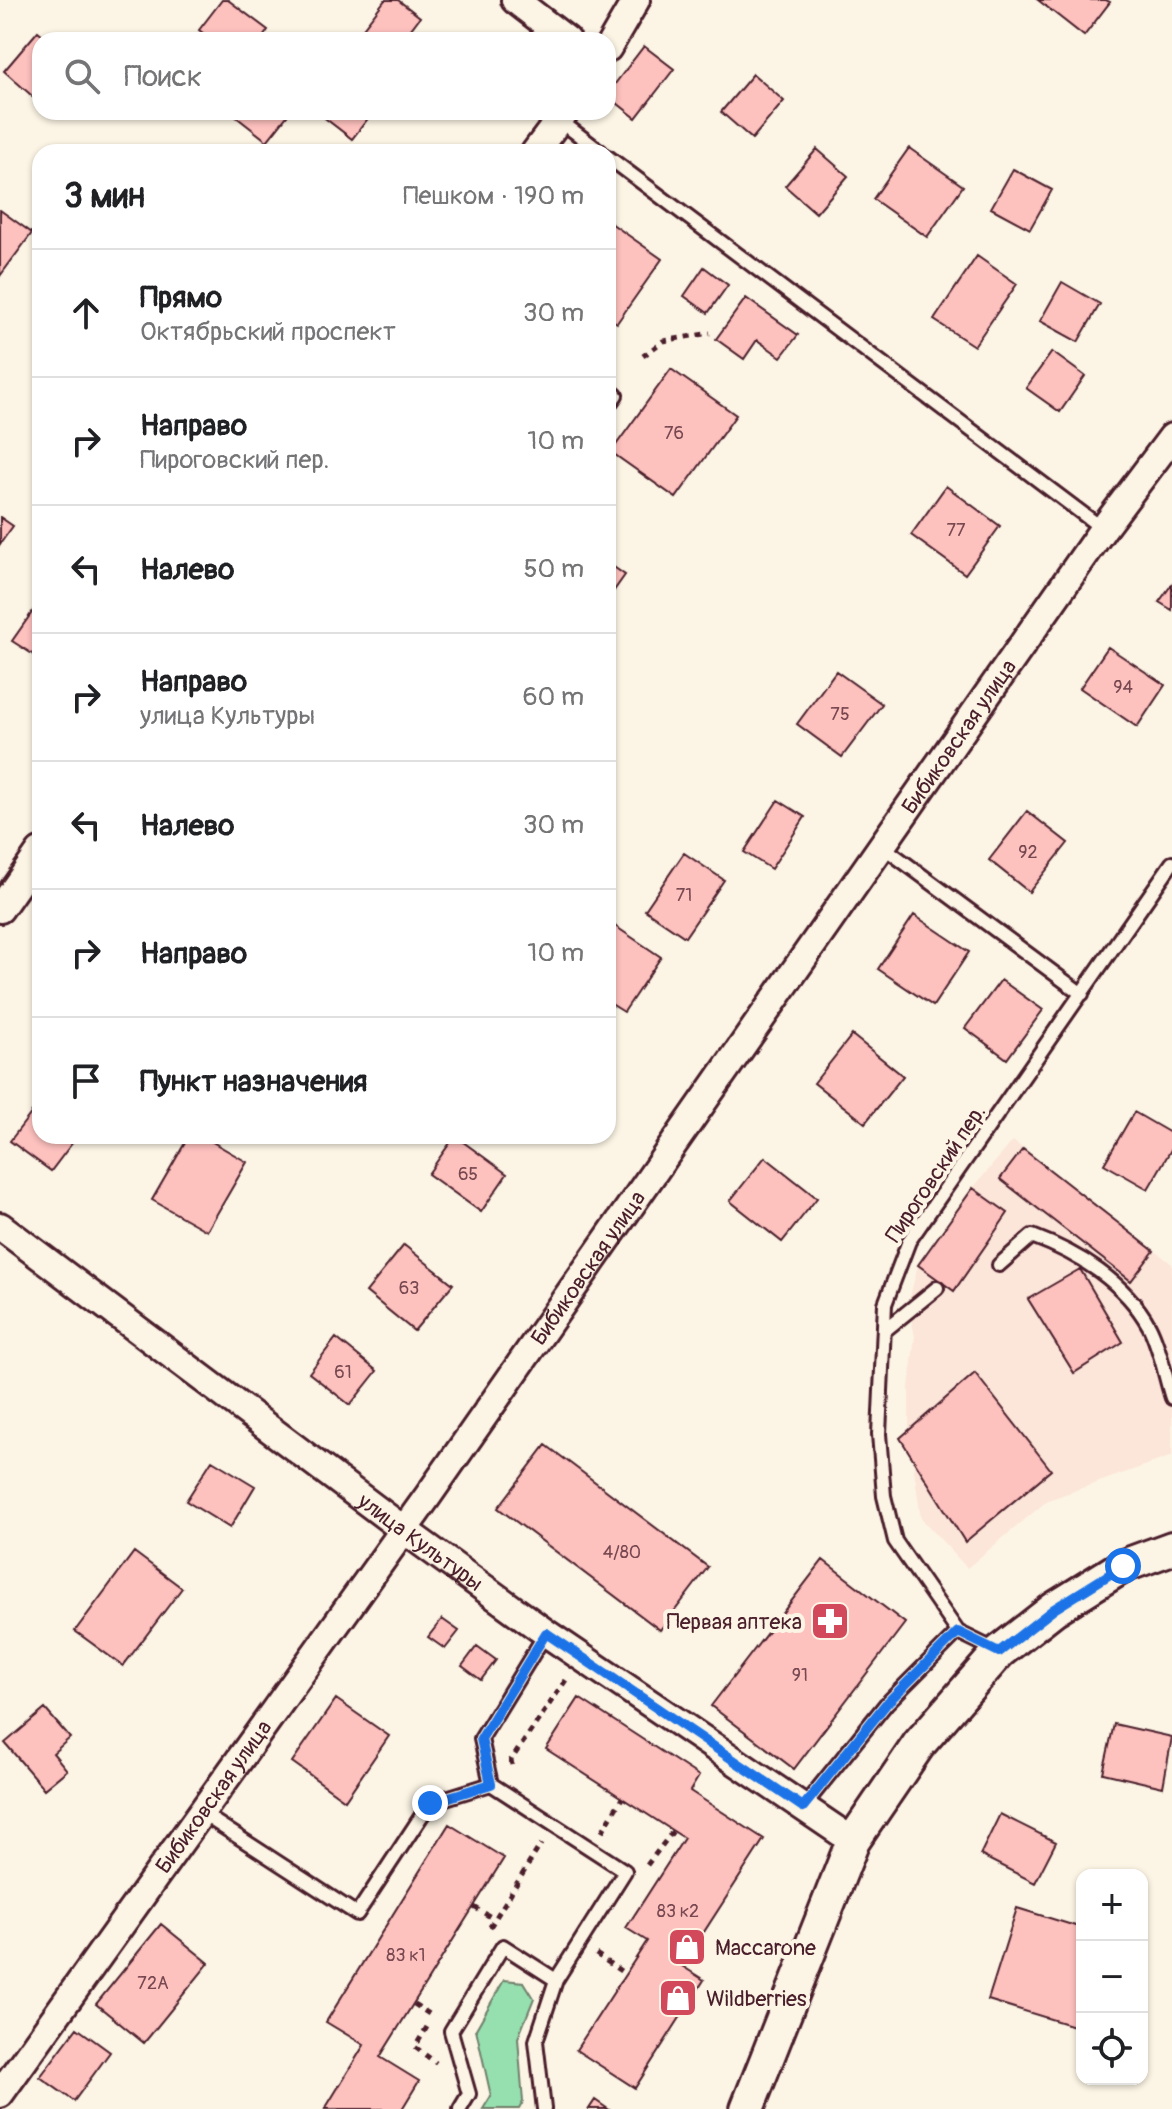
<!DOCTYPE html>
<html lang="ru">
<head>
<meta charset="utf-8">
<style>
  :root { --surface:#fff; --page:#f2f2f2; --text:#202124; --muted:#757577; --line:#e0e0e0 }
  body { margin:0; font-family:Pangolin,sans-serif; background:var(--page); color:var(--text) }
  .controls { position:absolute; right:24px; bottom:24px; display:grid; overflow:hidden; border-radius:16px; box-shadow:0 2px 6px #0004 }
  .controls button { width:72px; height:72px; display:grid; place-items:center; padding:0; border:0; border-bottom:2px solid var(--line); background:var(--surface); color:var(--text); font:40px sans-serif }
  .stop { position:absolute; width:24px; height:24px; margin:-18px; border:6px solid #1a73e8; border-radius:50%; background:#fff }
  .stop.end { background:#1a73e8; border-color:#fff; box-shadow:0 2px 8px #0008 }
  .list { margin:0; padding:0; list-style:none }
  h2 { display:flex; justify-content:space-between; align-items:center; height:104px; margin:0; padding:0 32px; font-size:34px }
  h2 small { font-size:26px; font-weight:400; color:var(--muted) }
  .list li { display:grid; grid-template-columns:52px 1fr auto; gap:24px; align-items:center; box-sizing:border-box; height:128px; padding:0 32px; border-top:2px solid var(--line) }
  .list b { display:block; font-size:30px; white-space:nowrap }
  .list p { margin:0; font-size:26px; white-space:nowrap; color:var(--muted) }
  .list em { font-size:26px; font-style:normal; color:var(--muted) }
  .icon { flex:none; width:44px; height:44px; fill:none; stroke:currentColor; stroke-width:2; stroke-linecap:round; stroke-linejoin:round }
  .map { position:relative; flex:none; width:1172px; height:2109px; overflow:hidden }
  .search { position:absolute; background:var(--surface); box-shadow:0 2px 6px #0004; left:32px; top:32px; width:584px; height:88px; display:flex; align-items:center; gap:20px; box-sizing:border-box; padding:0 28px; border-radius:24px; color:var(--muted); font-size:30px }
  .panel { position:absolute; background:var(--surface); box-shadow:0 2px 6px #0004; left:32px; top:144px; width:584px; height:1000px; border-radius:24px }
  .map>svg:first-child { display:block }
</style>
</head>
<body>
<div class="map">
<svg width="1172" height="2109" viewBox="0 0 1172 2109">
  <rect width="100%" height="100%" fill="#fcf5e5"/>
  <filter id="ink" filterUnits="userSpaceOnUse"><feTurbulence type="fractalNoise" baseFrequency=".0125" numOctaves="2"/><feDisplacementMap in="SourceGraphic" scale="16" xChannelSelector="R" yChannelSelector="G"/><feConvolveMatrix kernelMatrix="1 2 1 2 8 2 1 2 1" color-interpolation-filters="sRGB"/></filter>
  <g filter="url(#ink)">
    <path fill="#fce5d9" d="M 1013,1141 L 1172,1264 L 1172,1456 L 1048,1500 L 967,1568 L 921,1518 L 909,1435 L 909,1388 L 915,1336 L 908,1305 L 918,1265 L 973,1188 Z"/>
    <path fill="#96dfae" stroke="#707f6c" stroke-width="2" d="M 504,1980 L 524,1982 L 534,1998 L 518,2038 L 523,2102 L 519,2109 L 483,2109 L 491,2096 L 476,2029 Z"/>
    <path fill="#fdc1be" stroke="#4a1f2b" stroke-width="2" d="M 222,0 L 228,0 L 268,30 L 261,40 L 212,40 L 199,30 Z
      M 385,0 L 398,0 L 420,17 L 405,37 L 408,40 L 354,40 Z
      M 1038,0 L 1106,0 L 1110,2 L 1084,36 Z
      M 38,31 L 49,40 L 40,40 L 40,103 L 4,71 Z
      M 644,46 L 674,69 L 636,118 L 608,96 L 608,93 Z
      M 753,74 L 784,101 L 752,139 L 721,112 Z
      M 230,112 L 290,112 L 267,141 Z
      M 317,112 L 373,112 L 352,139 Z
      M 909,148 L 963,186 L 927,237 L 873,199 Z
      M 817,149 L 848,176 L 816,213 L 785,186 Z
      M 1013,169 L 1052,190 L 1030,229 L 991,208 Z
      M 0,210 L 32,233 L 0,276 Z
      M 608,221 L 662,259 L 617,323 L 608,317 Z
      M 977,256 L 1017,284 L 974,346 L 934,320 Z
      M 704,267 L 728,285 L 708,313 L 684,296 Z
      M 1062,282 L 1100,304 L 1078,342 L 1040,321 Z
      M 746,298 L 798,335 L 781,357 L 757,340 L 744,359 L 716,339 Z
      M 1052,352 L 1085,376 L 1060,412 L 1026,388 Z
      M 671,369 L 736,415 L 676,498 L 611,452 Z
      M 946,486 L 1000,526 L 965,574 L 911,535 Z
      M 0,517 L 13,526 L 0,544 Z
      M 608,563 L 625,575 L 608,599 Z
      M 1172,584 L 1172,610 L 1159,602 Z
      M 40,601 L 40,659 L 12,641 Z
      M 1108,647 L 1165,685 L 1137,727 L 1080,688 Z
      M 836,671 L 882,704 L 842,757 L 797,724 Z
      M 778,800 L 805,817 L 771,869 L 744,852 Z
      M 1027,811 L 1068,843 L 1029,892 L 989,860 Z
      M 684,853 L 724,880 L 685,937 L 645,910 Z
      M 914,915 L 969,952 L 933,1006 L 878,969 Z
      M 612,924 L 661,957 L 624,1012 L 608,1002 L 608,930 Z
      M 1001,980 L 1043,1010 L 1007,1059 L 965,1028 Z
      M 852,1035 L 903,1076 L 865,1123 L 814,1083 Z
      M 36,1107 L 40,1111 L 40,1136 L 76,1138 L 51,1171 L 10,1141 Z
      M 1134,1112 L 1172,1134 L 1172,1148 L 1148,1189 L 1104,1164 Z
      M 189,1136 L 202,1136 L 247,1162 L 207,1231 L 152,1200 Z
      M 455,1136 L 507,1174 L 481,1212 L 428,1174 Z
      M 1023,1149 L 1154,1251 L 1131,1281 L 1000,1179 Z
      M 765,1157 L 817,1198 L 782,1242 L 730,1201 Z
      M 973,1188 L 1008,1213 L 954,1291 L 918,1265 Z
      M 404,1245 L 453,1284 L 414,1331 L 366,1292 Z
      M 1080,1269 L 1123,1342 L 1074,1373 L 1028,1299 Z
      M 336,1338 L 377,1371 L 350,1405 L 309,1373 Z
      M 975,1373 L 1051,1470 L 965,1542 L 900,1438 Z
      M 546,1445 L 708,1567 L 660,1630 L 498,1508 Z
      M 212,1460 L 255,1486 L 230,1528 L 186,1501 Z
      M 134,1552 L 182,1588 L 123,1666 L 75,1631 Z
      M 823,1560 L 905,1623 L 794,1769 L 711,1706 Z
      M 442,1619 L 459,1631 L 445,1649 L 428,1637 Z
      M 477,1646 L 496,1660 L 481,1680 L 462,1666 Z
      M 579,1698 L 699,1776 L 690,1791 L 764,1839 L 682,1966 L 704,1980 L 635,2088 L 576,2050 L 647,1941 L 626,1928 L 684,1838 L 546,1749 Z
      M 336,1699 L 389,1736 L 345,1800 L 292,1762 Z
      M 45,1709 L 70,1738 L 53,1753 L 67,1770 L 44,1789 L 5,1743 Z
      M 1114,1724 L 1172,1737 L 1163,1787 L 1103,1773 Z
      M 1000,1814 L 1056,1842 L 1035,1883 L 980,1855 Z
      M 449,1824 L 504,1858 L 380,2057 L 419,2081 L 402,2109 L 325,2109 L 364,2045 L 326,2022 Z
      M 1017,1908 L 1082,1928 L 1082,2020 L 1080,2028 L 988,2000 Z
      M 161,1924 L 209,1963 L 144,2043 L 96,2004 Z
      M 77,2028 L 110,2052 L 74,2101 L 40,2077 Z
      M 595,2100 L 608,2109 L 589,2109 Z"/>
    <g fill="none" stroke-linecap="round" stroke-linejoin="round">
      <g stroke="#4a1f2b" stroke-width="18">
        <path id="service" d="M 559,120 L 601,152
          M 608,157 L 1103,529
          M 608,389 L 616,395 L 608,406
          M 882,846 L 1082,994
          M 999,1265 L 1032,1236 C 1078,1253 1125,1282 1149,1326 C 1160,1347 1165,1376 1172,1398
          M 884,1331 L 937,1288
          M 997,1651 L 958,1632 L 895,1541 L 884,1496 L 879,1434 L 885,1304 L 909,1241 L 1172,863
          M 803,1807 L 886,1704 L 958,1632
          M 200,1812 L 357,1914 L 430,1803 L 491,1784
          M 460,2109 L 469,2094 L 451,2031 L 503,1946 L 556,1980
          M 544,2109 L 536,2041 L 556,1980 L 625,1871 L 491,1784 L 481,1739 L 546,1633"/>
      </g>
      <g stroke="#4a1f2b" stroke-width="32">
        <g id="minor">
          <path d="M 515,0 L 567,40"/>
          <path d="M 608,48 L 636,0"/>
          <path d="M 535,152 L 565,112"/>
          <path d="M 0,909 L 40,852"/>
          <path id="s1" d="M 0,1226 L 404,1530 L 546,1633 L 853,1841"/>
          <path id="s2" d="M 0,2094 L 428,1496 L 1103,529 L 1172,437"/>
        </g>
      </g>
      <g stroke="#4a1f2b" stroke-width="38">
        <path id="tertiary" d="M 747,2109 L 853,1841 L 919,1744 L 999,1652 L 1054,1609 L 1123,1566 L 1172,1548"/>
      </g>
      <path stroke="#4a1f2b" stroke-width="5" stroke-dasharray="6 6" stroke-linecap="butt" d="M 643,356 L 663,341 L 710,333
        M 512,1765 L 511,1760 L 566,1680
        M 602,1832 L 622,1798
        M 647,1865 L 673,1831
        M 474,1907 L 494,1919
        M 490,1927 L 541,1844
        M 596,1954 L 625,1974
        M 414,2004 L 434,2017
        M 427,2027 L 415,2047 L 436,2063"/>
      <use href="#service" stroke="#fcf5e5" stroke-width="12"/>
      <use href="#minor" stroke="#fcf5e5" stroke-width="26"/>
      <use href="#tertiary" stroke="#fcf5e5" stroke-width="32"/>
    </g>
  </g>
  <g fill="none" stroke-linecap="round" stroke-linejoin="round" filter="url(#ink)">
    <path stroke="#1a73e8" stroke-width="10" d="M 430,1803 L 491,1784 L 481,1739 L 546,1633 L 803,1807 L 886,1704 L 958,1632 L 999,1652 L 1054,1609 L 1123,1566"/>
  </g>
  <defs>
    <g id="pharmacy-square" transform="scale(2)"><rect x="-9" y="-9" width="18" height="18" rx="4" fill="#d1495b" stroke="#fcf5e5"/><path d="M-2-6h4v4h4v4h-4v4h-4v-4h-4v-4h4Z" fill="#fff"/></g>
    <g id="shop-square" transform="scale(2)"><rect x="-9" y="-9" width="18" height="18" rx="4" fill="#d1495b" stroke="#fcf5e5"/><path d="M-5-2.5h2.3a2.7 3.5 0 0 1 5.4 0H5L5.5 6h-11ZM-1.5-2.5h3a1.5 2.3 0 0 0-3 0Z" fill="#fff"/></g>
  </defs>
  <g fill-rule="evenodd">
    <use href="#pharmacy-square" x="830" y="1621"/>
    <use href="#shop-square" x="687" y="1947"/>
    <use href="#shop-square" x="678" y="1998"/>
  </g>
  <g text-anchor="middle" stroke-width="8" stroke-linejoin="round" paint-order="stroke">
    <g font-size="18" fill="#774850">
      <text x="674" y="439">76</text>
      <text x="956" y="536">77</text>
      <text x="1123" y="693">94</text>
      <text x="840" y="720">75</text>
      <text x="1028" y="858">92</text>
      <text x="684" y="901">71</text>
      <text x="468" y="1180">65</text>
      <text x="409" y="1294">63</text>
      <text x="343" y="1378">61</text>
      <text x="622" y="1558">4/80</text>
      <text x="800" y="1681">91</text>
      <text x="678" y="1917">83 к2</text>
      <text x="406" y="1961">83 к1</text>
      <text x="153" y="1989">72А</text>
    </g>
    <g font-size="22" fill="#4a1f2b" stroke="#fcf5e5">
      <text dy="8" stroke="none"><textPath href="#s2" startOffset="1662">Бибиковская улица</textPath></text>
      <text transform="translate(935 1173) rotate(-56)" y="8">Пироговский пер.</text>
      <text dy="8" stroke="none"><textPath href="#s2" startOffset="1014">Бибиковская улица</textPath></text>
      <text dy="8" stroke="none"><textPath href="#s1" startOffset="526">улица Культуры</textPath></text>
      <text dy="8" stroke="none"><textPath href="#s2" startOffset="366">Бибиковская улица</textPath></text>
    </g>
    <g font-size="22" fill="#4a1f2b" stroke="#fcf5e5" text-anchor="start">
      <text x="802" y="1629" text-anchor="end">Первая аптека</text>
      <text x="715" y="1955">Maccarone</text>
      <text x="706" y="2006">Wildberries</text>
    </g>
  </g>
</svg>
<div class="controls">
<button>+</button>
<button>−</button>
<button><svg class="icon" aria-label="locate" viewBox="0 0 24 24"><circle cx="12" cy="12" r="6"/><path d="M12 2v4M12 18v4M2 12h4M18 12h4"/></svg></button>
</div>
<div class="stop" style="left:1123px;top:1566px"></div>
<div class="stop end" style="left:430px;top:1803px"></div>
<div class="search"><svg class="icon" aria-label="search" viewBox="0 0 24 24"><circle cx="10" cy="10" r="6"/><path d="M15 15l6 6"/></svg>Поиск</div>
<section class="panel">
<h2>3 мин<small>Пешком · 190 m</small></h2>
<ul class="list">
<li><svg class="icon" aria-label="ahead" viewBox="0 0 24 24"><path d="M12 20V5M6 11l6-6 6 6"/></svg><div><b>Прямо</b><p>Октябрьский проспект</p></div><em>30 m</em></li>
<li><svg class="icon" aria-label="right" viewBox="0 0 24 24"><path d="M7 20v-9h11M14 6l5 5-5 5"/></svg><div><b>Направо</b><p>Пироговский пер.</p></div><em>10 m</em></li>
<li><svg class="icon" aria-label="left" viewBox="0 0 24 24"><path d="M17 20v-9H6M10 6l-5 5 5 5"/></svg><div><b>Налево</b></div><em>50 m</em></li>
<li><svg class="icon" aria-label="right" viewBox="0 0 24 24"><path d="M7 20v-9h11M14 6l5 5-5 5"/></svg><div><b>Направо</b><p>улица Культуры</p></div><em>60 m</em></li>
<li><svg class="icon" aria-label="left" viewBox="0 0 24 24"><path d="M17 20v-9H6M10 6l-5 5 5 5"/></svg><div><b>Налево</b></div><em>30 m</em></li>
<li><svg class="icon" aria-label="right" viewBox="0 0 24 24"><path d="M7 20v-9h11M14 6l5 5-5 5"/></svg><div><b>Направо</b></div><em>10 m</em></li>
<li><svg class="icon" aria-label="arrive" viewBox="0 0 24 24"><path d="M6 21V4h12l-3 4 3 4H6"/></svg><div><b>Пункт назначения</b></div></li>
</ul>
</section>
</div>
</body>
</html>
